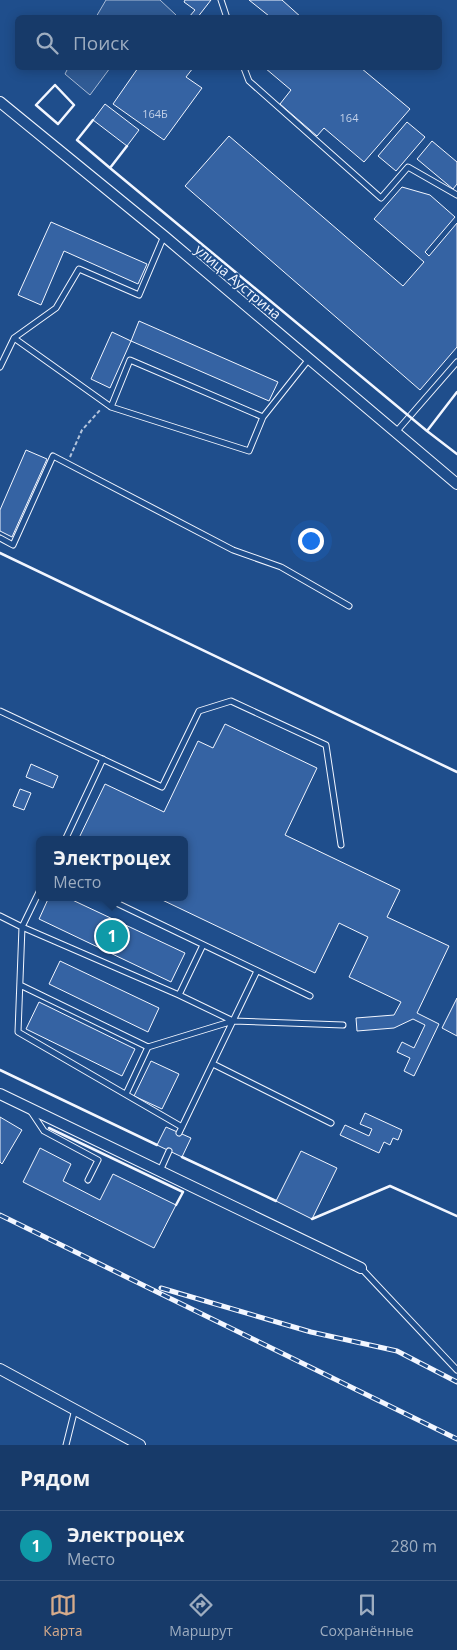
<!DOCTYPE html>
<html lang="ru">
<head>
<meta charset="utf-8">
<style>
  :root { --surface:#173a69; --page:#20416f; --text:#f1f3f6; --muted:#9eadc0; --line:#36547d; --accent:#d6ab8b }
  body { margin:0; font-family:"Open Sans",sans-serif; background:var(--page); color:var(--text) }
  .you { position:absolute; left:310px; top:540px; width:18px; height:18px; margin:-12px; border:4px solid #fff; border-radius:50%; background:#1a73e8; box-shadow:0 0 0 8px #1a73e833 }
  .badge { display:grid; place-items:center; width:32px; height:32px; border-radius:50%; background:var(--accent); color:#fff; font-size:16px; font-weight:700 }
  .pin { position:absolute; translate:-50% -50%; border:2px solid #fff; box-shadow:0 1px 5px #0006 }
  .popup { position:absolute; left:36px; top:836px; width:152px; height:65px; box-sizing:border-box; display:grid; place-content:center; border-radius:8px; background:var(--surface); filter:drop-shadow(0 1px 4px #0005); font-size:16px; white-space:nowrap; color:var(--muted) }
  .popup b { font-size:19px; color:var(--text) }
  .popup::after { content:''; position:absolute; left:50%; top:100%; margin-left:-10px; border:10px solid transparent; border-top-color:var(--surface) }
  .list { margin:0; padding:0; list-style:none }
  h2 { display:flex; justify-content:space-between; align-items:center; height:65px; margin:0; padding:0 20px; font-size:21px }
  h2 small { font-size:16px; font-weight:400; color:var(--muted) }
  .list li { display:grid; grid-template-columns:32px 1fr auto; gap:15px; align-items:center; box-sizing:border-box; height:70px; padding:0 20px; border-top:1px solid var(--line) }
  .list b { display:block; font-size:19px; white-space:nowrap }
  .list p { margin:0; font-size:16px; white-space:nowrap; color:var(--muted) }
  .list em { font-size:16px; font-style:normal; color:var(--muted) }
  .icon { flex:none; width:28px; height:28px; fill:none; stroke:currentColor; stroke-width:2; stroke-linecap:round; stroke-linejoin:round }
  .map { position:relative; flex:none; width:457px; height:1445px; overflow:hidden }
  .search { position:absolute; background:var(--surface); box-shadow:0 2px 12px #0003; left:15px; right:15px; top:15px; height:55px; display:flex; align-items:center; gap:12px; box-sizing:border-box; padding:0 18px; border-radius:8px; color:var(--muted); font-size:19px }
  .sheet { height:135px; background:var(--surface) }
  nav { display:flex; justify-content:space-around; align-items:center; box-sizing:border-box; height:70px; border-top:1px solid var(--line); background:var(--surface); font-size:14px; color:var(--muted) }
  nav a { display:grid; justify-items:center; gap:2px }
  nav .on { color:var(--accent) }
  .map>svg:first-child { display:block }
</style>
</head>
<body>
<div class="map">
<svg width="457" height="1445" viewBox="0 0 457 1445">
  <rect width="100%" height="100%" fill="#1f4e8c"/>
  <path fill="#305b95" stroke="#a8bbd7" d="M 106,0 L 160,0 L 176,15 L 174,18 L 96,17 Z
    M 68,68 L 110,68 L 90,95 L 65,74 Z"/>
  <path fill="#3563a3" stroke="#f2f6ff" d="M 185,0 L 211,0 L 197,18 L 189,17 L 195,10 L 184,2 Z
    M 249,0 L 282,0 L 302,18 L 267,18 L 269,16 Z
    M 138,68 L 193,68 L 186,77 L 202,88 L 164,140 L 113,104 Z
    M 265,68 L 361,68 L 410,109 L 364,162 L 324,128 L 317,136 L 280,104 L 291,90 Z
    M 105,104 L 139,130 L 127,146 L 93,120 Z
    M 407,122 L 425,137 L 396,171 L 378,156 Z
    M 229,136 L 403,286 L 424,262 L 374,219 L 402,187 L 430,195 L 455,217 L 425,252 L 429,256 L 457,223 L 457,347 L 420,390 L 185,186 Z
    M 432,141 L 457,162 L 457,184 L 453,189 L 417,159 Z
    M 51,222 L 147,264 L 138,284 L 64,251 L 41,305 L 18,295 Z
    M 139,321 L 278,382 L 269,401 L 131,341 Z
    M 112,332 L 131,341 L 110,388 L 91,379 Z
    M 26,450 L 47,459 L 12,537 L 0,531 L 0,510 Z
    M 225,724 L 317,768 L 285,835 L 400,890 L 387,917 L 449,946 L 417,1013 L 439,1024 L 414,1076 L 404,1071 L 410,1058 L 397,1052 L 402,1042 L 414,1048 L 425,1025 L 413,1019 L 394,1028 L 357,1031 L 356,1018 L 394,1015 L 401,1002 L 349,977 L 368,937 L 339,923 L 315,973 L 156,897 L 184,897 L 184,840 L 78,840 L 105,784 L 164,812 L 198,741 L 213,748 Z
    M 31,764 L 58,776 L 53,788 L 26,777 Z
    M 20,789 L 31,793 L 24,810 L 13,806 Z
    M 49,897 L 66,897 L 185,953 L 171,982 L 39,919 Z
    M 60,961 L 159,1008 L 148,1032 L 49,984 Z
    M 457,998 L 457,1036 L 442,1028 Z
    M 39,1002 L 135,1049 L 122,1076 L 26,1029 Z
    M 151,1061 L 179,1074 L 162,1109 L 134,1096 Z
    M 365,1113 L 402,1130 L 398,1140 L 393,1138 L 390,1145 L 384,1142 L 379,1153 L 340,1135 L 345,1125 L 369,1136 L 372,1129 L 360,1124 Z
    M 0,1117 L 22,1130 L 2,1164 L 0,1162 Z
    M 166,1127 L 191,1138 L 182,1157 L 157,1145 Z
    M 40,1148 L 71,1164 L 63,1181 L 100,1200 L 113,1174 L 176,1205 L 154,1248 L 23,1182 Z
    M 301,1151 L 337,1168 L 312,1219 L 276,1201 Z"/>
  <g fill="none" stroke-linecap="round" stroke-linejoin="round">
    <g stroke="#f2f6ff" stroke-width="7">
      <path id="lane" d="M 221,0 L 227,18
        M 244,68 L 249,81 L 381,198 L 408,167 L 457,195
        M 14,338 L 111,407 L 249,451 L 263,417 L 309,359
        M 0,367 L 14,338 L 56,308 L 79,269 L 139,295 L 164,236
        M 111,407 L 130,360 L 263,417
        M 396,432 L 457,362
        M 0,538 L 13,545 L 53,456 L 233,550 L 281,567 L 349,606
        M 0,711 L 162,787 L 199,711 L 231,701 L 326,745 L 341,845
        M 65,840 L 103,759
        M 104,897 L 310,996
        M 0,916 L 22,927 L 39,892
        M 20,985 L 148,1047 L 126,1094
        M 179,995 L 233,1021 L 343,1025
        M 148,1047 L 233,1021
        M 213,1064 L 331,1123
        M 30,1110 L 44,1131 L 98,1160 L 88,1180
        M 182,1127 L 18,1032 L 22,927 L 179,995 L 203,945
        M 179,1133 L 257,971
        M 160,1171 L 169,1151
        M 361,1268 L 457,1370
        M 66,1445 L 75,1409"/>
    </g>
    <g stroke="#f2f6ff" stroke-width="12">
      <path id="street" d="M 0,102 L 164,236 L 457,484
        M 0,1094 L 361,1268
        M 0,1369 L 140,1445"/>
    </g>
    <path stroke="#b3c4dc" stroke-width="2" stroke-dasharray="4 2.5" stroke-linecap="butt" d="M 70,457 L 82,430 L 101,409"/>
    <use href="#lane" stroke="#1f4e8c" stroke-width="5"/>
    <use href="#street" stroke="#1f4e8c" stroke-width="10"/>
    <g stroke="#f2f6ff" stroke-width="5">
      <path id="rail" d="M 0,1215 L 457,1439
        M 161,1288 L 311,1332 L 397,1351 L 457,1382"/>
    </g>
    <use href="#rail" stroke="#1f4e8c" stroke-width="3" stroke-dasharray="9" stroke-linecap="butt"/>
    <path stroke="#f2f6ff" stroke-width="2.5" d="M 55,85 L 74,105 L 58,124 L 36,105 Z
      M 93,120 L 77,140 L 110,168
      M 127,146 L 110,168 L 427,431 L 457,392
      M 427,431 L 457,454
      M 0,553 L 457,772
      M 0,1070 L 157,1145
      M 49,1128 L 183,1192 L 176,1205
      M 182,1157 L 276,1201
      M 312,1219 L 390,1186 L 457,1216"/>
  </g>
  <g text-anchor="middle" stroke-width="4" stroke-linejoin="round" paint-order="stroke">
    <g font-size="11" fill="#c3d1e8">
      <text x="155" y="118">164Б</text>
      <text x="349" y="122">164</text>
    </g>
    <g font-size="14" fill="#f2f6ff" stroke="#1f4e8c">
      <text transform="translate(238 282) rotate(40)" y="5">улица Аустрина</text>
    </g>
  </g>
</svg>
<div class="you"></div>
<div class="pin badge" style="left:112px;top:936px;background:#0f9aa8">1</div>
<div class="popup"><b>Электроцех</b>Место</div>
<div class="search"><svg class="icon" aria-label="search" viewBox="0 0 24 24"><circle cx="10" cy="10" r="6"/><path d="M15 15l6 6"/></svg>Поиск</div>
</div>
<section class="sheet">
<h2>Рядом<small></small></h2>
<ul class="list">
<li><span class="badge" style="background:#0f9aa8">1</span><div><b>Электроцех</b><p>Место</p></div><em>280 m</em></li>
</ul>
</section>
<nav>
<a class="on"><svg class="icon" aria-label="map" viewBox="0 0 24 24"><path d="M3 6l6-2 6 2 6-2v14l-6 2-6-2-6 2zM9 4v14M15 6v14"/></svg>Карта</a>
<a><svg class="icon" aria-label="directions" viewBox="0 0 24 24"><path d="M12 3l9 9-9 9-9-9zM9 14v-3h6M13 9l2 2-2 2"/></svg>Маршрут</a>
<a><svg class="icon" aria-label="saved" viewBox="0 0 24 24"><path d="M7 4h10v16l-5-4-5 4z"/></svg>Сохранённые</a>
</nav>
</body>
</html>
